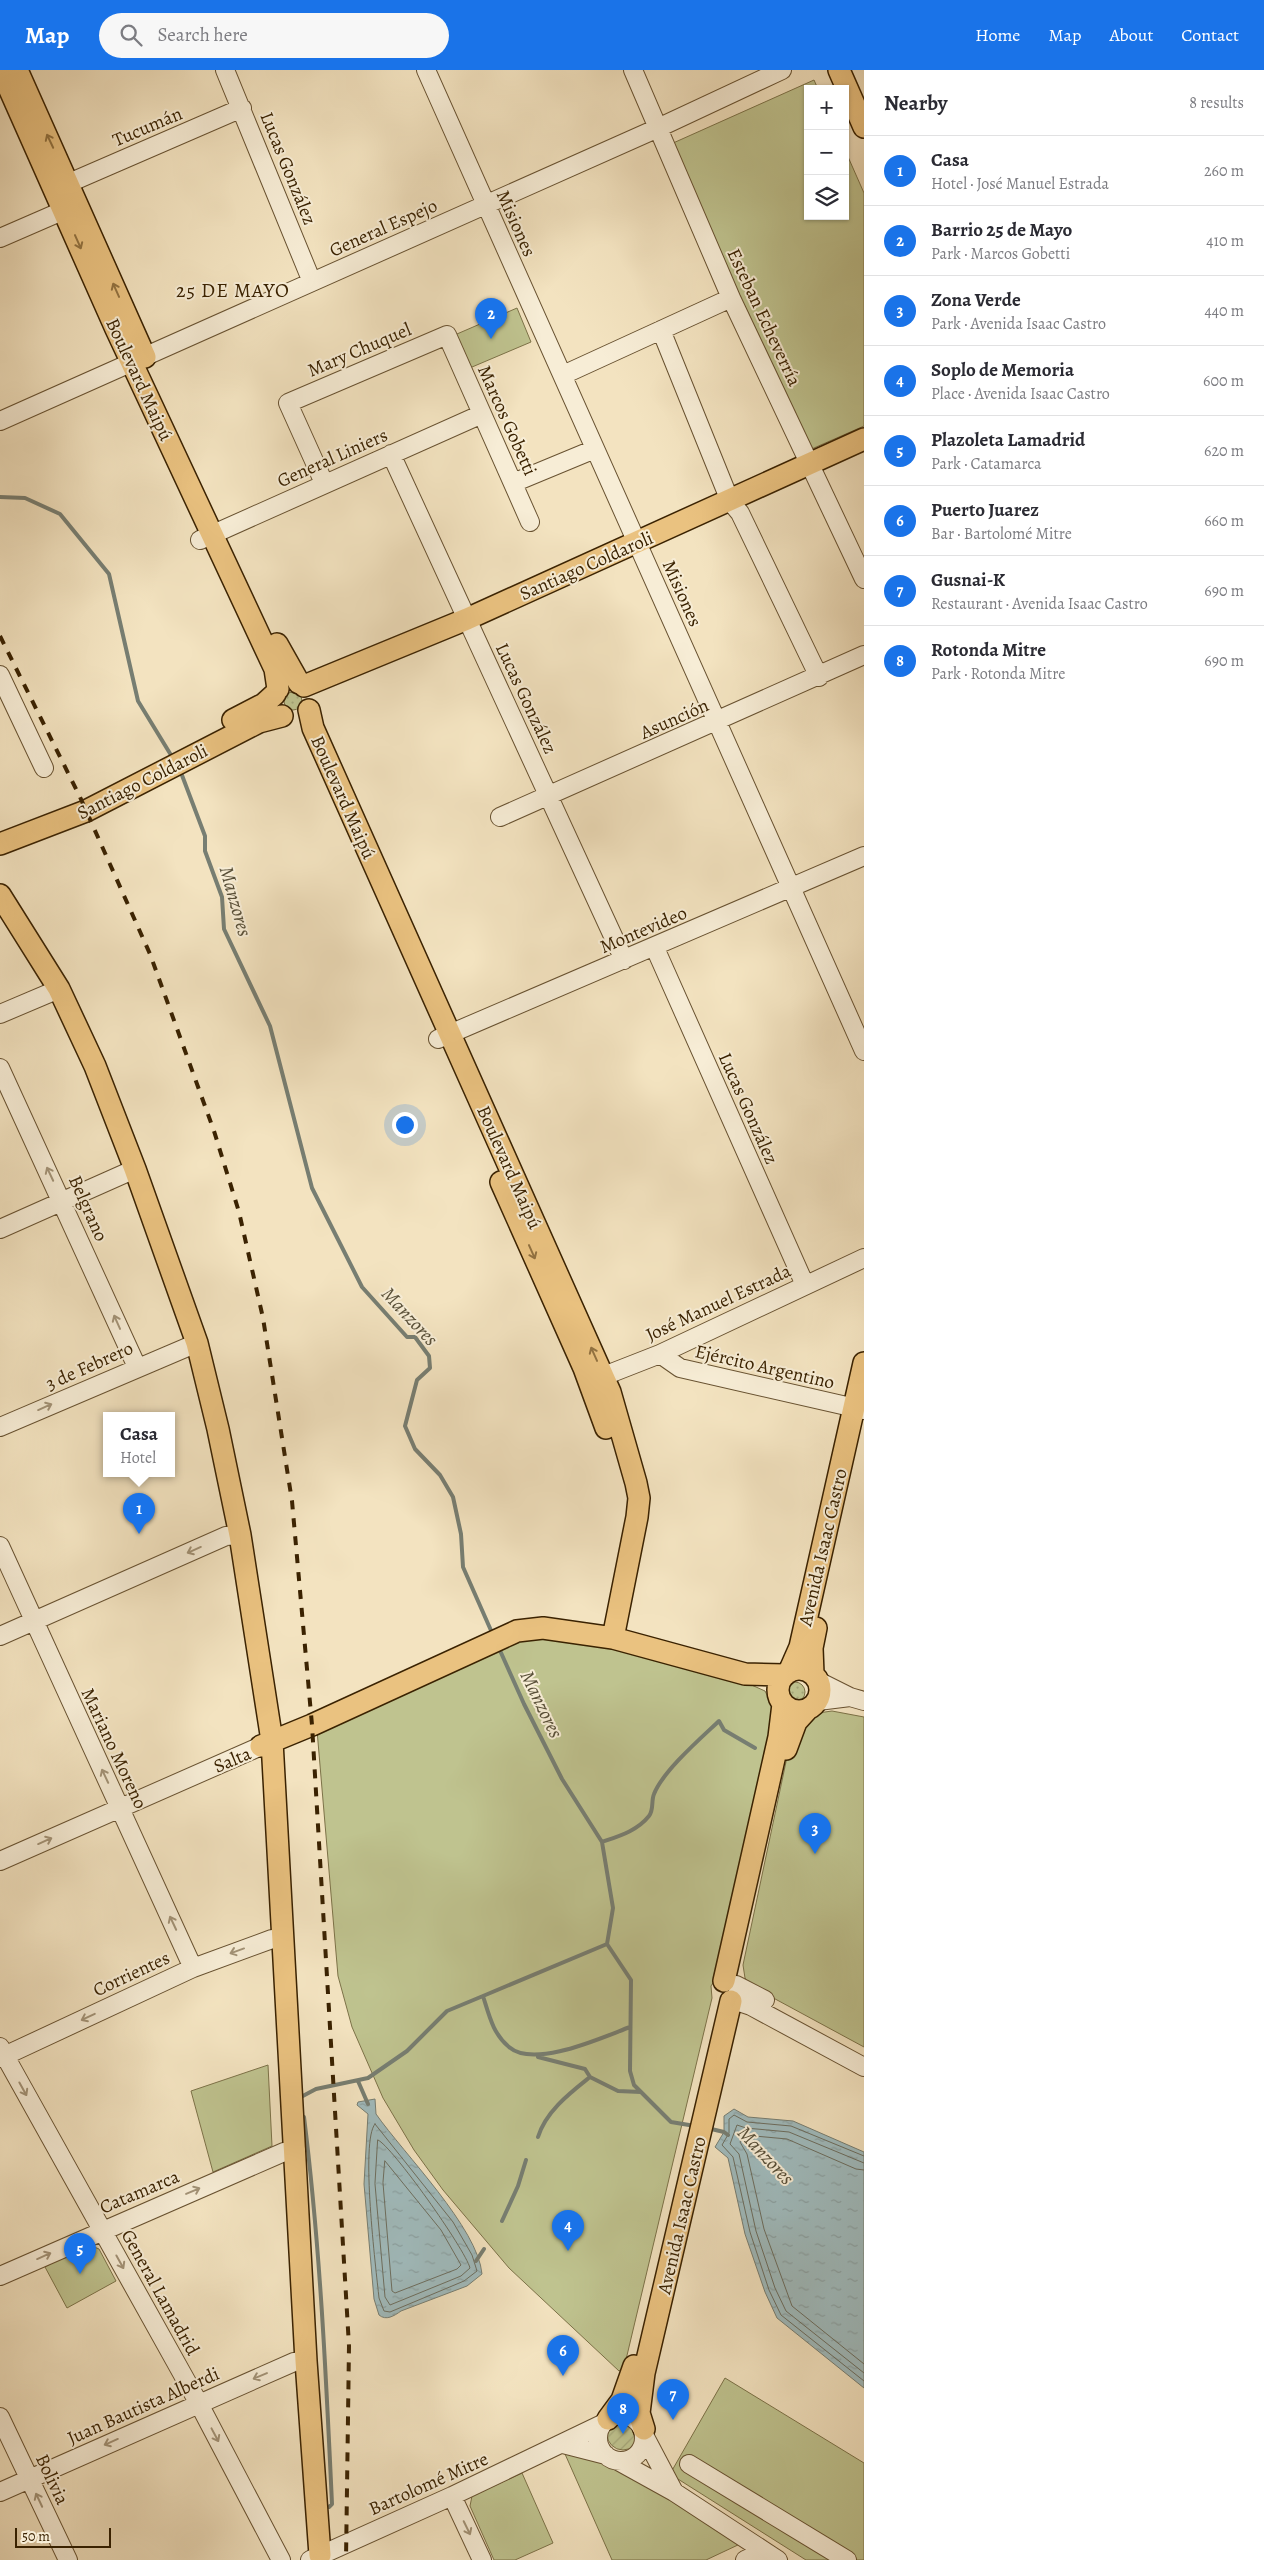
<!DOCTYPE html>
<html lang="en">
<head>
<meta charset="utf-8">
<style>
  :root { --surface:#fff; --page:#f7f7f7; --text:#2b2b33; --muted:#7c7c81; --line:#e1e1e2; --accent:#1a73e8 }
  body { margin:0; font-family:Alegreya,serif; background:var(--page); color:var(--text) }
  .controls { position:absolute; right:15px; top:15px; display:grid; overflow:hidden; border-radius:0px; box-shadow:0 1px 4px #0004 }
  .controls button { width:45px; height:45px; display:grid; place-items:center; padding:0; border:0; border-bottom:1px solid var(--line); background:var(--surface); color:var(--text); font:25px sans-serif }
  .scale { position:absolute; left:15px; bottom:12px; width:96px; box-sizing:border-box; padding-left:5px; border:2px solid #3a2201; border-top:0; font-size:14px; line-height:18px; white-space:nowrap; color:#3a2201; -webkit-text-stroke:4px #f7edd6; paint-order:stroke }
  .you { position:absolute; left:404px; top:1054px; width:18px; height:18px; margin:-12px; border:4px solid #fff; border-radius:50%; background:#1a73e8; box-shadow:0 0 0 8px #1a73e833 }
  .badge { display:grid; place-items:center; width:32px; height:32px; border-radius:50%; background:var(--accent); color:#fff; font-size:16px; font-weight:700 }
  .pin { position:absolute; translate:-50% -41px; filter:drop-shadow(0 1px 2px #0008) }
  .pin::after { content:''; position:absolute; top:26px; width:18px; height:15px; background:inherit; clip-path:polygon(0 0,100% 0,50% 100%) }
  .popup { position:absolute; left:103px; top:1342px; width:72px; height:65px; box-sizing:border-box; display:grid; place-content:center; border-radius:0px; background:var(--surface); filter:drop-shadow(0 1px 4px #0005); font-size:16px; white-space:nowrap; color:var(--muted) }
  .popup b { font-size:19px; color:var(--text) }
  .popup::after { content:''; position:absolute; left:50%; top:100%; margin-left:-10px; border:10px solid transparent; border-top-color:var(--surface) }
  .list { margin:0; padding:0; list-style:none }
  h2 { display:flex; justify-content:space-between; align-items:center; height:65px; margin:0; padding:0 20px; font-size:21px }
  h2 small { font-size:16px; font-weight:400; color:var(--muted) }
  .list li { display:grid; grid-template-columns:32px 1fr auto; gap:15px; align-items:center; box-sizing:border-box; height:70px; padding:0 20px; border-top:1px solid var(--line) }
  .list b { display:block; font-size:19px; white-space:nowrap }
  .list p { margin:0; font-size:16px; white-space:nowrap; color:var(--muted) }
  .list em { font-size:16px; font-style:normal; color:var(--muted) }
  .icon { flex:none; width:28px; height:28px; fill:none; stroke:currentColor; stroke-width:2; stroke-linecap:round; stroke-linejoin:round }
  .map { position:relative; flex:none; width:864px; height:2490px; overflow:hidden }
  header { display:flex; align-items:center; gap:30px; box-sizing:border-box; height:70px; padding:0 25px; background:var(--accent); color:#fff }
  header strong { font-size:24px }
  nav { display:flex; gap:28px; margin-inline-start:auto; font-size:18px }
  .search { width:350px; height:45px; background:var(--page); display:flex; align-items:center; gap:12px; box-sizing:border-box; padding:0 18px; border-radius:28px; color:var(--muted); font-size:19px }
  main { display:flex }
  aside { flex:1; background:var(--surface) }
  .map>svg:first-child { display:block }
</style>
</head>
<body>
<header>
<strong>Map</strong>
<div class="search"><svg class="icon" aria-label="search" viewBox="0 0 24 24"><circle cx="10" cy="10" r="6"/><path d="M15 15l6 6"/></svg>Search here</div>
<nav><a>Home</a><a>Map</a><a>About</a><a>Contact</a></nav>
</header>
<main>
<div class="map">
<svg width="864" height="2490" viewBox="0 0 864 2490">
  <defs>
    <pattern id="grass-dots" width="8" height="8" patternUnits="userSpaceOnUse" patternTransform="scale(1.25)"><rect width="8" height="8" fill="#bfc38f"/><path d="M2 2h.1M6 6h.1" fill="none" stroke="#a5a77a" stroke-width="1.8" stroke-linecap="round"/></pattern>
    <pattern id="garden-furrows" width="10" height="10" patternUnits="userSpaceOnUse" patternTransform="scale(1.25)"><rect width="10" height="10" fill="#bfc38f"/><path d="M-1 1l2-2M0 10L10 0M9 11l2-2" fill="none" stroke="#a5a77a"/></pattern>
    <pattern id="water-ripples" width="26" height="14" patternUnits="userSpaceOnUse" patternTransform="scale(1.25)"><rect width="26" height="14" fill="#a0bbbd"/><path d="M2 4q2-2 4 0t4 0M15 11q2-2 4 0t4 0" fill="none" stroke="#8ba0a1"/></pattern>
  </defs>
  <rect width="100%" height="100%" fill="#f3e3c0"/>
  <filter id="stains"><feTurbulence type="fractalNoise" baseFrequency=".004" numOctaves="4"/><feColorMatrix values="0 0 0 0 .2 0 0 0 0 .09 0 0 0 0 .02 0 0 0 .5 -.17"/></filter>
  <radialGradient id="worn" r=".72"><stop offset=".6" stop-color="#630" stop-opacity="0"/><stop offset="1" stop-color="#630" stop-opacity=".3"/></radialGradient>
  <path fill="url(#grass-dots)" stroke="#7c7248" d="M284 631a9 9 0 1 1 18 0a9 9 0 1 1-18 0Z
    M785 1622a10 10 0 1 1 20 0a10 10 0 1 1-20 0Z"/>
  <path fill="#bfc38f" stroke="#7c7248" d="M 814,10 L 818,19 L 808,19 L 808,146 L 845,146 L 845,80 L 864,123 L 864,356 L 798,385 L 662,78 Z
    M 517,238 L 531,272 L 465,300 L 450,267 Z
    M 545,1566 L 610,1576 L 747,1613 L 765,1621 L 775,1641 L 718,1905 L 711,1916 L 712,1928 L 624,2298 L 619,2301 L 509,2198 L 443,2120 L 414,2080 L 383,2028 L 352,1957 L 338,1906 L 317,1660 L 530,1567 Z
    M 832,1641 L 864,1647 L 864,1977 L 753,1917 L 745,1908 L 743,1895 L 790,1673 L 811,1644 Z
    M 268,1995 L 272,2076 L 213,2102 L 191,2021 Z
    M 87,2174 L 99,2179 L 116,2211 L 67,2238 L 45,2197 Z
    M 725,2308 L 864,2393 L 864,2490 L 806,2490 L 670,2404 Z
    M 565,2384 L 587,2387 L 615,2396 L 740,2474 L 706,2490 L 612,2490 Z
    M 522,2403 L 553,2473 L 515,2490 L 494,2490 L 470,2436 L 472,2426 Z"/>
  <path fill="url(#garden-furrows)" stroke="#7c7248" d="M607 2364a16 16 0 1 1 32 0a16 16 0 1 1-32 0Z"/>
  <path fill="url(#water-ripples)" stroke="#777e72" d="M 375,2029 L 376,2044 C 404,2084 478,2158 482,2204 L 467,2216 L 401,2241 C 394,2246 386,2251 379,2245 L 374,2229 L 364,2114 L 368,2044 L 357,2035 L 358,2032 Z
    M 734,2039 L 748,2047 L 793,2051 L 864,2082 L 864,2318 L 777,2248 L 765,2222 L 745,2164 L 728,2088 L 715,2077 L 724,2062 L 724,2046 Z"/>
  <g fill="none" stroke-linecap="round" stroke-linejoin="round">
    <path stroke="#6d6e5f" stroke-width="1" d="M 375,2054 L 453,2152 L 472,2185 L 477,2201 L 464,2211 L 390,2242 L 384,2241 L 379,2228 C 376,2199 360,2071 375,2054 Z
      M 378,2070 C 392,2076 465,2179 470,2198 L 461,2206 L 390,2235 L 385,2227 L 375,2114 Z
      M 864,2086 L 791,2056 L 747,2052 L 734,2045 L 729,2049 L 729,2063 L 722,2075 L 733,2087 L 750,2162 L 769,2220 L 781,2245 L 864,2311
      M 385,2091 L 441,2160 L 461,2195 L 457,2199 L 395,2223 L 392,2221 L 383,2113 Z
      M 864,2093 L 789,2062 L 746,2058 L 737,2055 L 730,2074 L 739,2084 L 756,2161 L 775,2218 L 786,2241 L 864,2303
      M 864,2100 L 856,2099 L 787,2069 L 744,2065 L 740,2072 L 747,2084 L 764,2159 L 792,2236 L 864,2294"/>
    <path stroke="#777e72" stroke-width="4" d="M 0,427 L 25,428 L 60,444 L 109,504 L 138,631 L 174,690
      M 180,700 L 205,766 L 205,781 L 222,827 L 224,859 L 270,956 L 312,1118 L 362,1217 L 407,1267 L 415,1267 L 429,1286 L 430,1298 L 417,1310 L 405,1356 L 415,1379 L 440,1405 L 453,1427 L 461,1464 L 463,1497 L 493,1565
      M 498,1576 L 524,1634 L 562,1709 L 602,1772 L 613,1838 L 607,1874 L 631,1910 L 630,2001 L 634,2015 L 671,2052 L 695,2056
      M 602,1772 C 619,1766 637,1761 649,1746 C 654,1740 651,1731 654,1724 C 663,1701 701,1668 719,1651 L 724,1660 L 755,1678
      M 483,1926 L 607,1874
      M 538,1987 L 585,1999 L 590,2007
      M 358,2011 L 368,2034
      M 299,2028 L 316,2019 L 368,2008 L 407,1981 L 447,1941 L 483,1926 C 489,1945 493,1964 509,1977 C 534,1999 603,1967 630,1957
      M 304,2047 C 320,2175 326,2304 332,2434 L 329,2437
      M 707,2058 L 724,2062 L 728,2065
      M 538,2067 C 546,2041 570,2023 590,2007 L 618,2021 L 641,2022
      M 502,2151 L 518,2116 L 526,2090
      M 476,2191 L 484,2179"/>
    <g stroke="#685231" stroke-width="20">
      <path id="minor" d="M 225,0 L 312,212
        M 426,0 L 864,981
        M 633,0 L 731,228 L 864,509
        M 69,113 L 242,38
        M 0,168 L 76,135
        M 661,260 L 730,431 L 740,443 L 819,607
        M 563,305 L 731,228
        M 0,351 L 658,58 L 782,0
        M 391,384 L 624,890
        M 324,413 L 288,333 L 447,265 L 530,452
        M 513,413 L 595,379
        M 200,470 L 482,344
        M 0,605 L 44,698
        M 500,747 L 864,585
        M 655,878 L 805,1215
        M 0,944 L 59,919
        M 438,969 L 864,786
        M 0,998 L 137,1297
        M 0,1159 L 135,1099
        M 660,1284 L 680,1298 L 864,1340
        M 591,1311 L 660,1284 L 864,1188
        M 0,1357 L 197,1273
        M 0,1476 L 193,1898
        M 0,1566 L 226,1466 L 240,1465
        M 818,1611 L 850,1627 L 864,1631
        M 818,1631 L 850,1627
        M 0,1791 L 259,1677
        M 736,1915 L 765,1930
        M 733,1930 L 751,1936 L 864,1997
        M 0,1977 L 198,2332 L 281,2490
        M 0,1988 L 193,1898 L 272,1869 L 284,1870
        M 0,2206 L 284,2082 L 296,2081
        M598 2368a23 23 0 1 1 46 0a23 23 0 1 1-46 0Z
        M 0,2347 L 68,2490
        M 645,2367 L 674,2422
        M 563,2374 L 606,2385
        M 618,2391 L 674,2422 L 778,2490
        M 689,2394 L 847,2490
        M 0,2422 L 294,2292 L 306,2291
        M 452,2426 L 482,2490
        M 310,2490 L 452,2426 L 602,2354
        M 745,2490 L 764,2481"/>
    </g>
    <g stroke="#3a2201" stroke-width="24">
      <path id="major" d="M 1,0 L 116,259 L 275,599 L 278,619
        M 17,0 L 145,287
        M 839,0 L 864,57
        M 277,574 L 299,613
        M 304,616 L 467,549 L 864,369
        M 309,640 L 313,658 L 610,1322 L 636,1413 L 639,1428 L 637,1447 L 613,1568
        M 233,650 L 264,634 L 275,624
        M 0,774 L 86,741 L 259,652 L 282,646
        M 0,825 L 59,919 L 95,996 L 135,1099 L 197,1273 L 218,1359 L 240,1465 L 272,1671 L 306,2291 L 320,2485
        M 501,1112 L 584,1298 L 606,1358
        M778 1620a21 21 0 1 1 42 0a21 21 0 1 1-42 0Z
        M 789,1602 L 800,1577 L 864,1293
        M 813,1604 L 812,1578 L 816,1558
        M 261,1676 L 312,1655 L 517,1561 L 543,1558 L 613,1568 L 745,1604 L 785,1605
        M 786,1679 L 796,1652 L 806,1641
        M 724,1911 L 779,1667 L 783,1634
        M 608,2349 L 622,2330 L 634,2296
        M 644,2359 L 639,2343 L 644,2303 L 731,1931"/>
    </g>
    <use href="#minor" stroke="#f7edd6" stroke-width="18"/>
    <use href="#major" stroke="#eac280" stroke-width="21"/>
    <path stroke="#3a2201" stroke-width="4" stroke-dasharray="9 9" stroke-linecap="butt" d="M 0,566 L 80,727 L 150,884 L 214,1061 L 239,1142 L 263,1248 L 292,1431 L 312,1655 L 349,2276 L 346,2490"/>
  </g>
  <defs><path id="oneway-shaft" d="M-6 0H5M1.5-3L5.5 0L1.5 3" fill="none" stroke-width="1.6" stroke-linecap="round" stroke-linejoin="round" transform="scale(1.25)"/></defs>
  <g stroke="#927240">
    <use href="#oneway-shaft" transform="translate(50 71) rotate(-115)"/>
    <use href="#oneway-shaft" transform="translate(78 172) rotate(66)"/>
    <use href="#oneway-shaft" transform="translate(116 220) rotate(-114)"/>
    <use href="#oneway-shaft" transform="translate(532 1182) rotate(66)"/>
    <use href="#oneway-shaft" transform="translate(594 1284) rotate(-114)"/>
  </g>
  <g stroke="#a29276">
    <use href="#oneway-shaft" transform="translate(50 1104) rotate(-115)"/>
    <use href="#oneway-shaft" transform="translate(117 1252) rotate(-114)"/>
    <use href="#oneway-shaft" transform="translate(45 1337) rotate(-24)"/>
    <use href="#oneway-shaft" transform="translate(194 1480) rotate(156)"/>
    <use href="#oneway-shaft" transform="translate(105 1706) rotate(-115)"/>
    <use href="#oneway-shaft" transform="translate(45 1771) rotate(-24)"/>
    <use href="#oneway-shaft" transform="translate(173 1853) rotate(-115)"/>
    <use href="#oneway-shaft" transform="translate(237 1881) rotate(160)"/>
    <use href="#oneway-shaft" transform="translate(88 1947) rotate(155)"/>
    <use href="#oneway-shaft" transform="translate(23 2019) rotate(61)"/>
    <use href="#oneway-shaft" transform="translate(193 2121) rotate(-23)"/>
    <use href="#oneway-shaft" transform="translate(44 2186) rotate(-24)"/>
    <use href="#oneway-shaft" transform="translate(120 2192) rotate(61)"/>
    <use href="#oneway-shaft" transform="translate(260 2306) rotate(157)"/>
    <use href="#oneway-shaft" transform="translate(215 2365) rotate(62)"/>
    <use href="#oneway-shaft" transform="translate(111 2372) rotate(156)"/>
    <use href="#oneway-shaft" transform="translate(39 2430) rotate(-115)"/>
    <use href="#oneway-shaft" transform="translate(467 2458) rotate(64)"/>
  </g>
  <g text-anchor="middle" stroke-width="4" stroke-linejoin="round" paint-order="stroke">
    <g font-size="19" fill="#3a2201" stroke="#f7edd6">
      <text transform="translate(147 56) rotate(-23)" y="7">Tucumán</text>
      <text transform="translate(289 98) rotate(68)" y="7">Lucas González</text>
      <text transform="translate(517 153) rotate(66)" y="7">Misiones</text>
      <text transform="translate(383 157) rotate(-24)" y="7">General Espejo</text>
      <text transform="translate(765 247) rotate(65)" y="7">Esteban Echeverría</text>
      <text transform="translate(359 279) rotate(-23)" y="7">Mary Chuquel</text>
      <text transform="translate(140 309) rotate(65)" y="7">Boulevard Maipú</text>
      <text transform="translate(508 350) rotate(66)" y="7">Marcos Gobetti</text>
      <text transform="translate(332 387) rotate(-24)" y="7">General Liniers</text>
      <text transform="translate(586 495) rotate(-24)" y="7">Santiago Coldaroli</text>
      <text transform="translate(683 523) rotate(66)" y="7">Misiones</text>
      <text transform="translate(527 628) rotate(65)" y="7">Lucas González</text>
      <text transform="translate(674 648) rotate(-24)" y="7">Asunción</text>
      <text transform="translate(142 711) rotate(-27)" y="7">Santiago Coldaroli</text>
      <text transform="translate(344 727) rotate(66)" y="7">Boulevard Maipú</text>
      <text transform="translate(643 859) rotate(-23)" y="7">Montevideo</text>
      <text transform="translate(749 1038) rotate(66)" y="7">Lucas González</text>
      <text transform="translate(510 1097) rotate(66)" y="7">Boulevard Maipú</text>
      <text transform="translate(89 1138) rotate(66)" y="7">Belgrano</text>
      <text transform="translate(718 1232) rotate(-25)" y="7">José Manuel Estrada</text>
      <text transform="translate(89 1295) rotate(-24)" y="7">3 de Febrero</text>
      <text transform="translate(765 1296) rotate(13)" y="7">Ejército Argentino</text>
      <text transform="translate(822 1477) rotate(-77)" y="7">Avenida Isaac Castro</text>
      <text transform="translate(115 1678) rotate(65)" y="7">Mariano Moreno</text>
      <text transform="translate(232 1689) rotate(-23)" y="7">Salta</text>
      <text transform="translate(131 1903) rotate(-25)" y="7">Corrientes</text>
      <text transform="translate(139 2121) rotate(-23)" y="7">Catamarca</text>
      <text transform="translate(681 2145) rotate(-77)" y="7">Avenida Isaac Castro</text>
      <text transform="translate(161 2222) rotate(61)" y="7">General Lamadrid</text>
      <text transform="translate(143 2335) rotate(-24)" y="7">Juan Bautista Alberdi</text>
      <text transform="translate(53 2409) rotate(65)" y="7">Bolivia</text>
      <text transform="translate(428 2413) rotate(-24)" y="7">Bartolomé Mitre</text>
    </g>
    <g font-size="20" letter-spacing="1" fill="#3a2201" stroke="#f7edd6">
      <text x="233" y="227">25 DE MAYO</text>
    </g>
    <g font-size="20" font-style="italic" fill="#595039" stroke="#f7edd6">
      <text transform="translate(236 831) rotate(74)" y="7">Manzores</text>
      <text transform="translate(410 1246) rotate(47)" y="7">Manzores</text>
      <text transform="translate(542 1634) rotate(64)" y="7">Manzores</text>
      <text transform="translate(766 2085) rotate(47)" y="7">Manzores</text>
    </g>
  </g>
  <rect width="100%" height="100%" filter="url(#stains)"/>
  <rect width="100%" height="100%" fill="url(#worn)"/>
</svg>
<div class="controls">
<button>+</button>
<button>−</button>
<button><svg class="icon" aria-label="layers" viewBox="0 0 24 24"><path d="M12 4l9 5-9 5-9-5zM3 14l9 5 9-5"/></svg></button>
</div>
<div class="scale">50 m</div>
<div class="you"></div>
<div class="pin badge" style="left:139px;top:1464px">1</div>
<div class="popup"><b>Casa</b>Hotel</div>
<div class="pin badge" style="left:491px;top:269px">2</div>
<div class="pin badge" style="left:815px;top:1784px">3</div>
<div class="pin badge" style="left:568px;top:2181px">4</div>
<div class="pin badge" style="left:80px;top:2204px">5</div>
<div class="pin badge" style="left:563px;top:2306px">6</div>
<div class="pin badge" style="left:673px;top:2350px">7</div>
<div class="pin badge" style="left:623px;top:2364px">8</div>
</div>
<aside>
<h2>Nearby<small>8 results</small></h2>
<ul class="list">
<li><span class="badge">1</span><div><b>Casa</b><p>Hotel · José Manuel Estrada</p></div><em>260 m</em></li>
<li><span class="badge">2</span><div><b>Barrio 25 de Mayo</b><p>Park · Marcos Gobetti</p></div><em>410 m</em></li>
<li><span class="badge">3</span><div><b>Zona Verde</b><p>Park · Avenida Isaac Castro</p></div><em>440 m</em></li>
<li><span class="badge">4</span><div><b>Soplo de Memoria</b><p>Place · Avenida Isaac Castro</p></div><em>600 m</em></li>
<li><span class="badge">5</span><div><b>Plazoleta Lamadrid</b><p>Park · Catamarca</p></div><em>620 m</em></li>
<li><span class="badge">6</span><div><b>Puerto Juarez</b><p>Bar · Bartolomé Mitre</p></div><em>660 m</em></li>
<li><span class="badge">7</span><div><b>Gusnai-K</b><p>Restaurant · Avenida Isaac Castro</p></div><em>690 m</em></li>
<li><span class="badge">8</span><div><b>Rotonda Mitre</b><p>Park · Rotonda Mitre</p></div><em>690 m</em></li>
</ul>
</aside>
</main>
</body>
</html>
